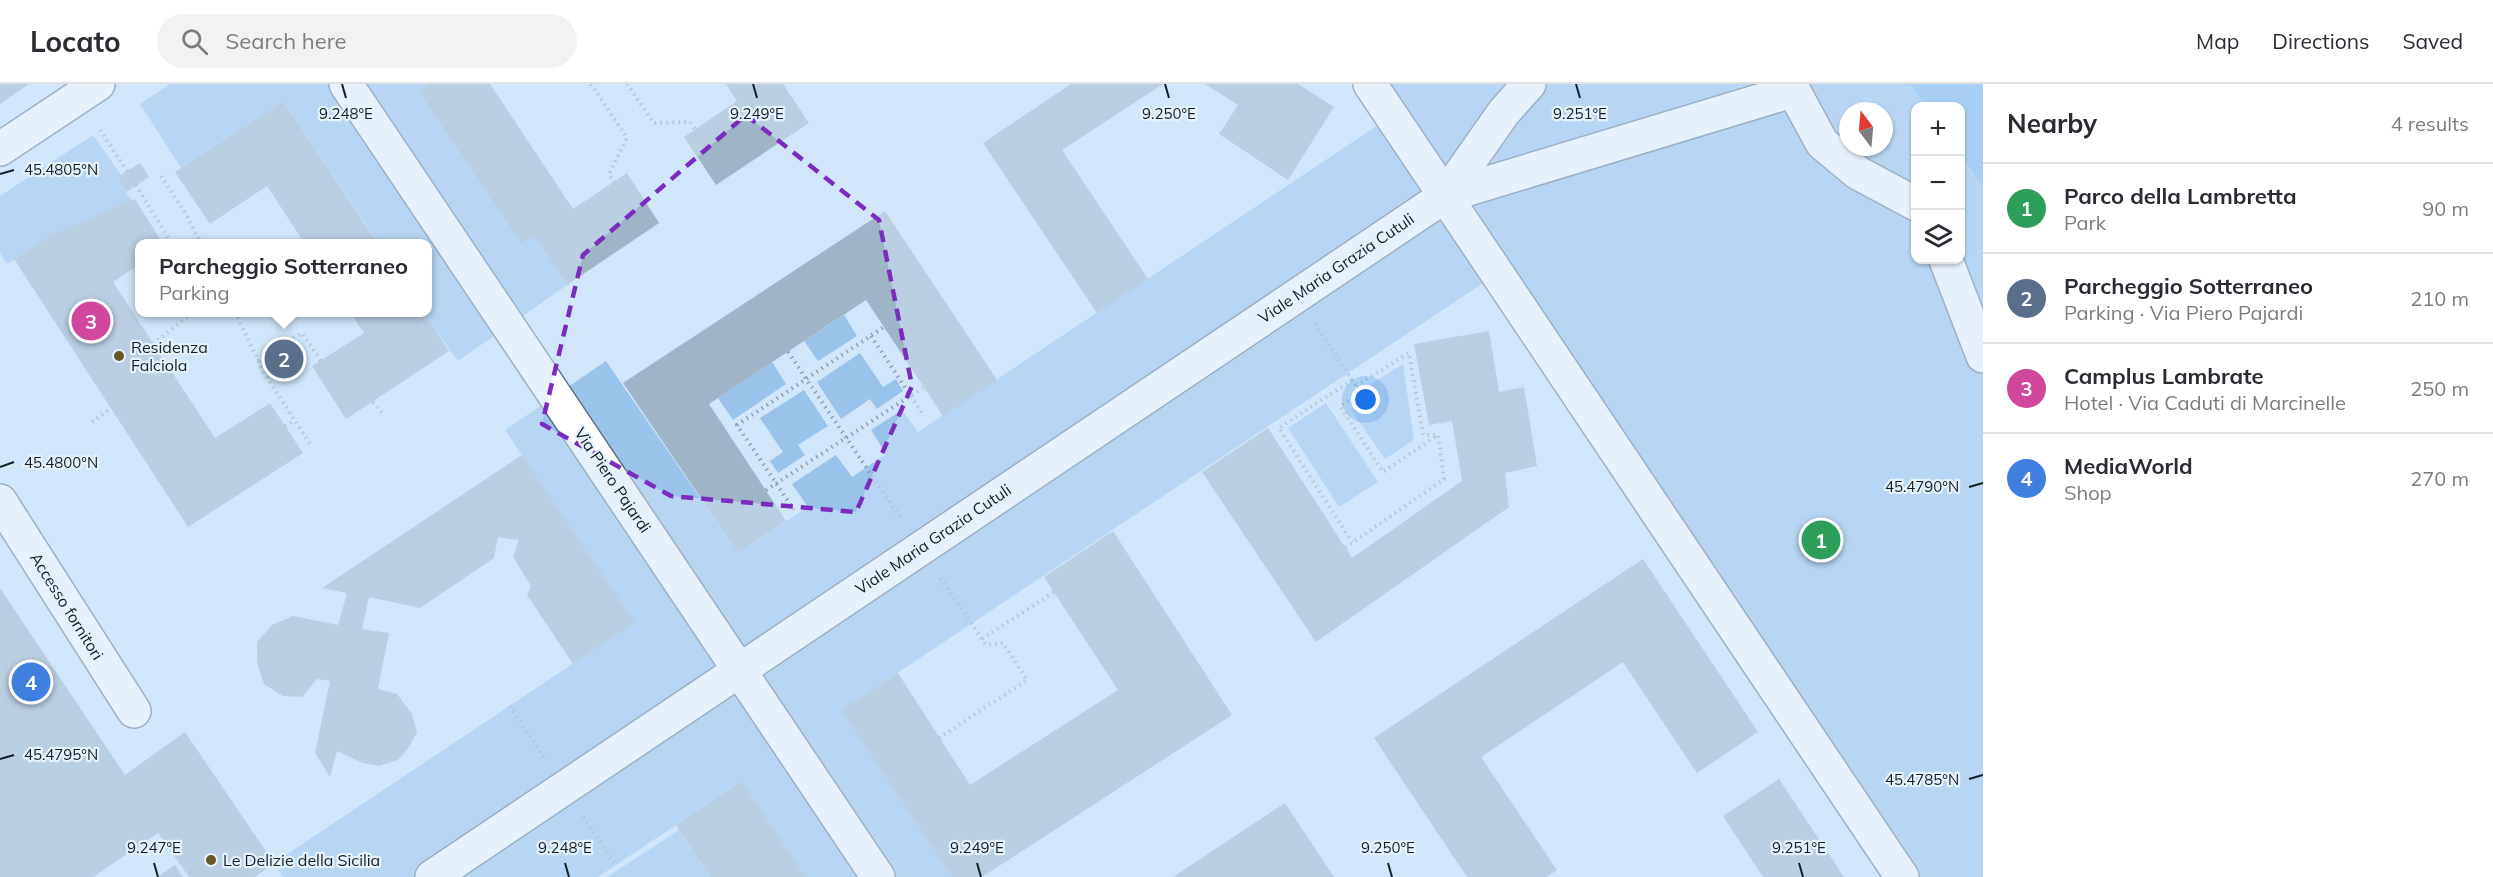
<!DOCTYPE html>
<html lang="en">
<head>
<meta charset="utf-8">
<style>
  :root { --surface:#fff; --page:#f2f2f3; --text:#2b2b33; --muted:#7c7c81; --line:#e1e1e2; --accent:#2563eb }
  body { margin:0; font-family:Mulish,sans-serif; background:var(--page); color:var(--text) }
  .controls { position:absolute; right:18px; top:18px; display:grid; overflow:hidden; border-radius:12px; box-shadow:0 2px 4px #0004 }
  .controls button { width:54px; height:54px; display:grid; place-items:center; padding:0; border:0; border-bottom:2px solid var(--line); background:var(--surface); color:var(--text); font:30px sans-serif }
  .compass { position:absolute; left:1839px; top:18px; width:54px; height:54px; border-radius:50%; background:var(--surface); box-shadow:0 2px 4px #0004; rotate:344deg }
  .you { position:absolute; left:1366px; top:316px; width:21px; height:21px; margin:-15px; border:4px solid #fff; border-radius:50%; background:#1a73e8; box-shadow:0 0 0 9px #1a73e833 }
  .badge { display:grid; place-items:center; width:39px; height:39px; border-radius:50%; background:var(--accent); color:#fff; font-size:20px; font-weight:700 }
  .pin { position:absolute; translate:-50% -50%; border:3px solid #fff; box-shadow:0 2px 6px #0006 }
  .popup { position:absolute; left:135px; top:155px; width:297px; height:78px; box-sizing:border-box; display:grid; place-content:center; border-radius:12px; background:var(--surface); filter:drop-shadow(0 2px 4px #0005); font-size:20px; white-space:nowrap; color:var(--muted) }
  .popup b { font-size:22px; color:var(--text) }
  .popup::after { content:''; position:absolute; left:50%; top:100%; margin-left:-12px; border:12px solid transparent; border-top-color:var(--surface) }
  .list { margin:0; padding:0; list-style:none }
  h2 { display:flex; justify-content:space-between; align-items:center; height:78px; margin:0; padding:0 24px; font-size:26px }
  h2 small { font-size:20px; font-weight:400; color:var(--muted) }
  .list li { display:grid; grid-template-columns:39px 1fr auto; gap:18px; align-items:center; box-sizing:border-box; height:90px; padding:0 24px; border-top:2px solid var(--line) }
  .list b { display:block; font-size:22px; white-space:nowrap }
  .list p { margin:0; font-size:20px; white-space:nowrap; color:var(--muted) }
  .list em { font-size:20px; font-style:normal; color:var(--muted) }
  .icon { flex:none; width:33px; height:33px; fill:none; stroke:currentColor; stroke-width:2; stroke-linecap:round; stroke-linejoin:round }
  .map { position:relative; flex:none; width:1983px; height:793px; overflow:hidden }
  header { display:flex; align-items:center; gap:36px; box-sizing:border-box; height:84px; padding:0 30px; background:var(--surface); border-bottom:2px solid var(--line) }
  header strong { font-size:28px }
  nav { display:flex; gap:33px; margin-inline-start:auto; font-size:21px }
  .search { width:420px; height:54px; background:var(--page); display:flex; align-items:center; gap:15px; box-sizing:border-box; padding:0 21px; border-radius:33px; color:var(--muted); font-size:22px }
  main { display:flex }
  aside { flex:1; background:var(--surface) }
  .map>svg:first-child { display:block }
</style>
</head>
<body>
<header>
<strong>Locato</strong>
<div class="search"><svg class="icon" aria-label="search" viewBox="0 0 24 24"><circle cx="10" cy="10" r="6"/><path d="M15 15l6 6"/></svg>Search here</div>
<nav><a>Map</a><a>Directions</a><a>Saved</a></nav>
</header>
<main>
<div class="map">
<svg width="1983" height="793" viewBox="0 0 1983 793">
  <rect width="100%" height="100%" fill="#d1e6fa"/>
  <path fill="#9ac3eb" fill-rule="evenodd" d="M 170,0 L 429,0 L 419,8 L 521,160 L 534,151 L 567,201 L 458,277 L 423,229 L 428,228 L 428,160 L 378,159 L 283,17 L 181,84 L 140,20 Z
    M 1356,0 L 1983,0 L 1983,793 L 1884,793 L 1486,197 L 842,626 L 952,793 L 806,793 L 742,697 L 598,793 L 284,793 L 274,779 L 634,539 L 505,346 L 606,277 L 738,469 L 808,423 L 792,400 L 836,371 L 852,393 L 886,370 L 871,346 L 902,326 L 918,348 L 1381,39 ZM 1916,22 L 1960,22 L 1960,176 L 1916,176 ZM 1848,27 L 1884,27 L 1884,63 L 1848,63 Z
    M 93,51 L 121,91 L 117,94 L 132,117 L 50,151 L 7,180 L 0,169 L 0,112 Z
    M 844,231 L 857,252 L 818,277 L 804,257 Z
    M 860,269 L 883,303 L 896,295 L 903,307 L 877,325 L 870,315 L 841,335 L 817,298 Z
    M 772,278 L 786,300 L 733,336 L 718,314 Z
    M 1403,280 L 1414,356 L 1385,375 L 1351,326 L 1376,309 L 1371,300 Z
    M 804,306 L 828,342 L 798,361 L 805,371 L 778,389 L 770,377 L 783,368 L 760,334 Z
    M 1326,319 L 1378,398 L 1339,423 L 1288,344 Z
    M 679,746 L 710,793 L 607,793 Z"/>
  <path fill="#75b3ec" d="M 1910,0 L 1983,0 L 1983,102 L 1961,71 L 1960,22 L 1926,22 Z"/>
  <path fill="#a0b4c7" d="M 0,0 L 29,0 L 0,20 Z
    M 429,0 L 490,0 L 573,125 L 627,89 L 659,139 L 567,201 L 534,151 L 521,160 L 419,8 Z
    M 726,0 L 783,0 L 809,39 L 716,101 L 684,53 L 737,17 Z
    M 1071,0 L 1163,0 L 1062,66 L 1148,195 L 1097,229 L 983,59 Z
    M 1205,0 L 1298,0 L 1334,23 L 1288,96 L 1219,50 L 1238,21 Z
    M 283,17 L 378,160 L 305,160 L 267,102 L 210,140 L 175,88 Z
    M 140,79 L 149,93 L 126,108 L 117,93 Z
    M 135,115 L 163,160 L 140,160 L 140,180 L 113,198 L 215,354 L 270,319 L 303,369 L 188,443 L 14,175 L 50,151 Z
    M 885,127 L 997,296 L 943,332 L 866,216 L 718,314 L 709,320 L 786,437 L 738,469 L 623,299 Z
    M 350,228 L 423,228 L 449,267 L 346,335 L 312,282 L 364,249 Z
    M 1489,247 L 1499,308 L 1524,303 L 1537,382 L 1505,389 L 1509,423 L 1316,558 L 1202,388 L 1268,344 L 1352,474 L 1462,397 L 1452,337 L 1429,341 L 1414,260 Z
    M 522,371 L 635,539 L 573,580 L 527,511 L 531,502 L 513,473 L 519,456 L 498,453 L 494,474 L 420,524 L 369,513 L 362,545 L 389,549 L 378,605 L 397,610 L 412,630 L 417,648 L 409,663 L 398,676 L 379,682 L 363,679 L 337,667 L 330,693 L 315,669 L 330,597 L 317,595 L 302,613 L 283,612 L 264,600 L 257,579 L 257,558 L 272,541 L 293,532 L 338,541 L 347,509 L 322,504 Z
    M 1113,447 L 1232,631 L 982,793 L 952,793 L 841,626 L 898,589 L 970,701 L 1118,606 L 1044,493 Z
    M 1643,475 L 1758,648 L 1697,689 L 1623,578 L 1481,673 L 1557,786 L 1547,793 L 1467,793 L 1374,654 Z
    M 0,504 L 125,691 L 185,648 L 274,779 L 255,793 L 189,793 L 158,749 L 93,793 L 0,793 Z
    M 1779,695 L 1844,793 L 1763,793 L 1723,732 Z
    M 742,697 L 806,793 L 710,793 L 676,741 Z
    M 1285,719 L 1334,793 L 1173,793 Z
    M 175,781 L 183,793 L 157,793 Z"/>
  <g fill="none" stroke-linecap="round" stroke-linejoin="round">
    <g stroke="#5d6f81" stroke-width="36">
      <path id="minor" d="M 346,0 L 878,793
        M 1370,0 L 1902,793
        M 1790,0 L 1822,59 L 1858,89 L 1916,120
        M 0,65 L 98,0
        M 1445,112 L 1792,7
        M 1946,176 L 1983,272
        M 0,417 L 134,627
        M 432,793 L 1445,112 L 1504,28 L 1529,0"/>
    </g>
    <path stroke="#8f9faf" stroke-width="4" stroke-dasharray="1.5 4.5" stroke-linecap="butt" d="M 591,0 L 627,54 L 609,90 L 614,98
      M 627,0 L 654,39 L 690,38 L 695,45
      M 100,46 L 127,87
      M 161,92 L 187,132 L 201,160
      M 136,101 L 172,160
      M 235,228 L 264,289 L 312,363
      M 1315,240 L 1360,308 L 1340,322 L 1383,388 L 1438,351 L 1444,395 L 1345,464
      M 871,252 L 922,329
      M 153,260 L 193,228
      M 788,268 L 902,436
      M 258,277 L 302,249 L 321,277
      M 1352,296 L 1279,344 L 1352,458
      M 1356,302 L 1409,269 L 1423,351 L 1438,351
      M 373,318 L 382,329
      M 92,338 L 111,324
      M 285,342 L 295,336
      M 766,406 L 924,303
      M 794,426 L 737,341 L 884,243
      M 982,555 L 1054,508
      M 510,622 L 546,677
      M 939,654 L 1027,596 L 1003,559 L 986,561 L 939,492
      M 583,733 L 616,781"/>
    <use href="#minor" stroke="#fff" stroke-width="33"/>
  </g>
  <path d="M0 0H1983V793H0ZM 746,31 L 879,136 L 912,302 L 856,428 L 671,412 L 542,340 L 583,171 Z" fill="#d1e6fa" fill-opacity=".55" fill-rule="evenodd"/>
  <path fill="none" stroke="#7b2cbf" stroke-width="4.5" stroke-dasharray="12 8" stroke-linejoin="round" d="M 746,31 L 879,136 L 912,302 L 856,428 L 671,412 L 542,340 L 583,171 Z"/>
  <path fill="none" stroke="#161e25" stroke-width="2" d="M 342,0 L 346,14M 753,0 L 757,14M 1165,0 L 1169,14M 1576,0 L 1580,14M 0,90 L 14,86M 0,383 L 14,378M 1969,403 L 1983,399M 0,675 L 14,671M 1969,695 L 1983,691M 154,779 L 158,793M 565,779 L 569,793M 977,779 L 981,793M 1388,779 L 1392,793M 1799,779 L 1803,793"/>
  <g fill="#675523" stroke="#e5f2fe" stroke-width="2">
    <circle cx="119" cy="272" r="6"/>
    <circle cx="211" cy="776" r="6"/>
  </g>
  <g text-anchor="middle" stroke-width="4.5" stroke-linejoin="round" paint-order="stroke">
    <g font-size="16" fill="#161e25" stroke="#e5f2fe">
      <text transform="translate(1336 184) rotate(-34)" y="6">Viale Maria Grazia Cutuli</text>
      <text transform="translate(613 396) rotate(56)" y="6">Via Piero Pajardi</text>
      <text transform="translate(933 455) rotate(-34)" y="6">Viale Maria Grazia Cutuli</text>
      <text transform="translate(67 522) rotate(58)" y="6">Accesso fornitori</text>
    </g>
    <g font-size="16" fill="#161e25" stroke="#e5f2fe" text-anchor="start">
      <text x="131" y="269">Residenza<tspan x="131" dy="18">Falciola</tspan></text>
      <text x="223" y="782">Le Delizie della Sicilia</text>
    </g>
  </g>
  <g font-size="15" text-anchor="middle" fill="#161e25" stroke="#e5f2fe" stroke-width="4.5" stroke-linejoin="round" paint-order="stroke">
    <text x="346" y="35">9.248°E</text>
    <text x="757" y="35">9.249°E</text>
    <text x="1169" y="35">9.250°E</text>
    <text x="1580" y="35">9.251°E</text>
    <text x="61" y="91">45.4805°N</text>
    <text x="61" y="384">45.4800°N</text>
    <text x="1922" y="408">45.4790°N</text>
    <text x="61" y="676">45.4795°N</text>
    <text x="1922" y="701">45.4785°N</text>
    <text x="154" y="769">9.247°E</text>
    <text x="565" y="769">9.248°E</text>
    <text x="977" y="769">9.249°E</text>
    <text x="1388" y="769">9.250°E</text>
    <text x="1799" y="769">9.251°E</text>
  </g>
</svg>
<div class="controls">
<button>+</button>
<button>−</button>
<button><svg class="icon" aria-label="layers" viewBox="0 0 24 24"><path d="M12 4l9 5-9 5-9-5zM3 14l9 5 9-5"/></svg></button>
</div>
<svg class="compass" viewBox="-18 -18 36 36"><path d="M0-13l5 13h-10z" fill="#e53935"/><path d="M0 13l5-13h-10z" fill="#7c7c81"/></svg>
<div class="you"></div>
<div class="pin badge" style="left:1821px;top:456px;background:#2e9e5b">1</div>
<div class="pin badge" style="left:284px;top:275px;background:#5c6f8a">2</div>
<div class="popup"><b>Parcheggio Sotterraneo</b>Parking</div>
<div class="pin badge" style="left:91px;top:237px;background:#d1479c">3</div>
<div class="pin badge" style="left:31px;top:598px;background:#3f7fe0">4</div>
</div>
<aside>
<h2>Nearby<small>4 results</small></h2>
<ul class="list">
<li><span class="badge" style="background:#2e9e5b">1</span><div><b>Parco della Lambretta</b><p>Park</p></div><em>90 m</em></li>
<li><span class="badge" style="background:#5c6f8a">2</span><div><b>Parcheggio Sotterraneo</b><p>Parking · Via Piero Pajardi</p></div><em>210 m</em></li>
<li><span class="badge" style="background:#d1479c">3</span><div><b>Camplus Lambrate</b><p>Hotel · Via Caduti di Marcinelle</p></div><em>250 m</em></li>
<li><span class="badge" style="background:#3f7fe0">4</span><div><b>MediaWorld</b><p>Shop</p></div><em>270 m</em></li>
</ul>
</aside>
</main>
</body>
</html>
